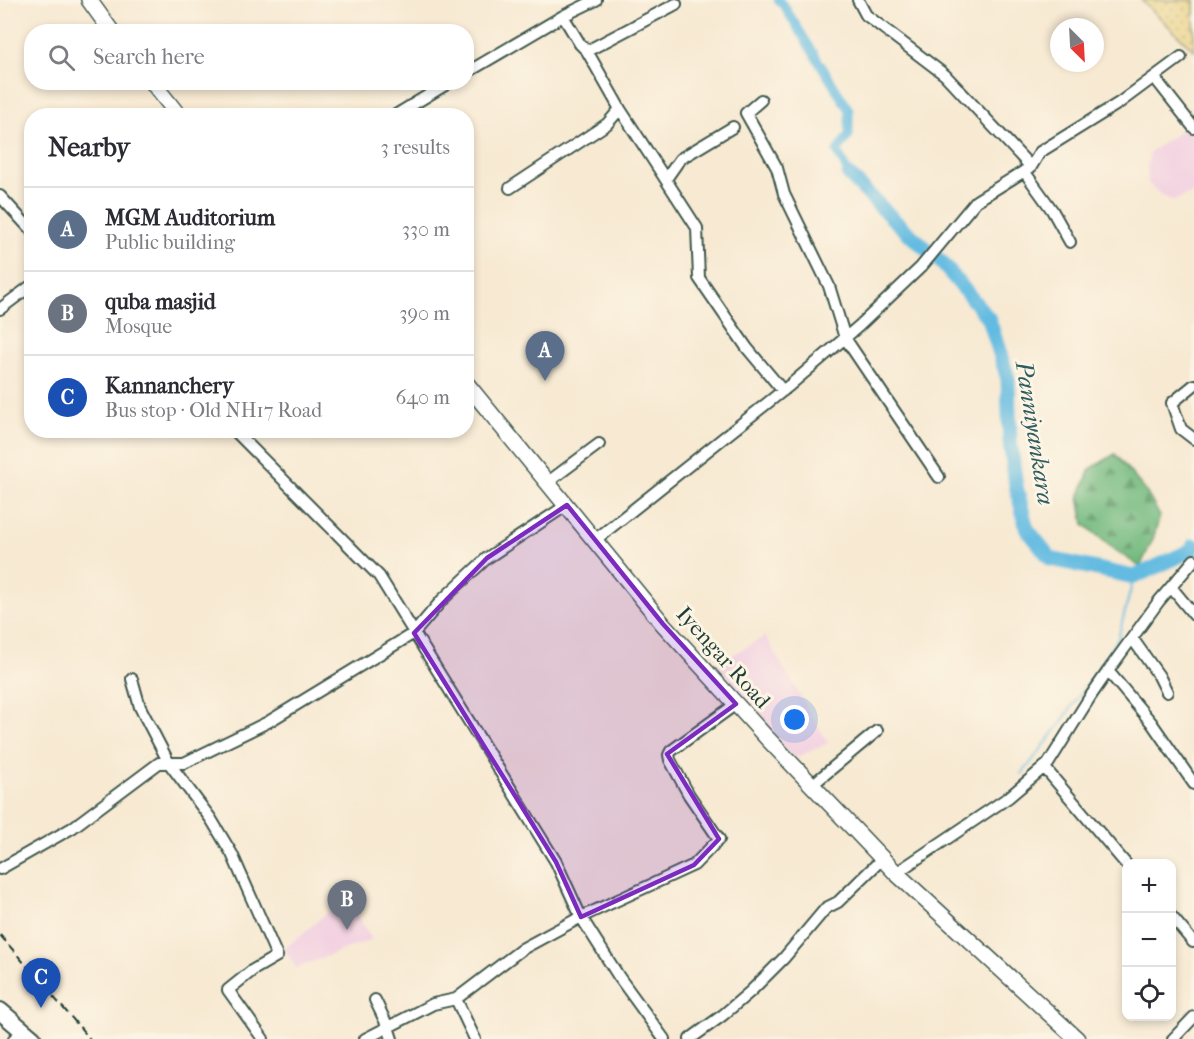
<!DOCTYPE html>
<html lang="en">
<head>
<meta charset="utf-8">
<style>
  :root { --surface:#fff; --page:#f2f2f3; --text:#2b2b33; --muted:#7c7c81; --line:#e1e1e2; --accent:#0b8043 }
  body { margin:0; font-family:"IM FELL French Canon",serif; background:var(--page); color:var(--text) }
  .controls { position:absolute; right:18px; bottom:18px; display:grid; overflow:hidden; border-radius:12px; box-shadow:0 3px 9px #0003 }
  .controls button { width:54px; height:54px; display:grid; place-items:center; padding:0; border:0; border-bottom:2px solid var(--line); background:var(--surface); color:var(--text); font:30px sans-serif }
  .compass { position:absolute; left:1050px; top:18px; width:54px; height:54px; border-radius:50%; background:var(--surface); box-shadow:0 3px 9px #0003; rotate:156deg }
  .you { position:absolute; left:795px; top:720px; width:21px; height:21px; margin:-15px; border:4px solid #fff; border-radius:50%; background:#1a73e8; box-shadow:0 0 0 9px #1a73e833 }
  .badge { display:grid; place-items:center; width:39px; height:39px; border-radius:50%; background:var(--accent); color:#fff; font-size:20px; font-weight:700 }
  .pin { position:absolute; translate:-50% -50px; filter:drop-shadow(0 2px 3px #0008) }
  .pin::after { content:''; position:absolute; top:32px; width:21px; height:18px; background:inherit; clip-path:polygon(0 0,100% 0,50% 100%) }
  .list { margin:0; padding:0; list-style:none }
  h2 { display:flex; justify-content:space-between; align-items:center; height:78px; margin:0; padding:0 24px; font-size:26px }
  h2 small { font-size:20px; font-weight:400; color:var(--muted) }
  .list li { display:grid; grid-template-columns:39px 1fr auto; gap:18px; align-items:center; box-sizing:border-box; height:84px; padding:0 24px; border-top:2px solid var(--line) }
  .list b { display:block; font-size:22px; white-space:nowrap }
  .list p { margin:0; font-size:20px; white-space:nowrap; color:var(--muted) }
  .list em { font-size:20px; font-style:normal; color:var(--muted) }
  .icon { flex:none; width:33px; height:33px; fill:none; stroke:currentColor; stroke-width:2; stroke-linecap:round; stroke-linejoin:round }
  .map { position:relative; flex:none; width:1194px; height:1039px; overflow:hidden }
  .search { position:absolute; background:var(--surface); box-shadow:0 3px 9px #0003; left:24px; top:24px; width:450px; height:66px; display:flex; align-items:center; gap:15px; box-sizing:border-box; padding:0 21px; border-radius:24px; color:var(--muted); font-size:22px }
  .panel { position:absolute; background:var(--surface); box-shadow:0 3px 9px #0003; left:24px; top:108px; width:450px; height:330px; border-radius:24px }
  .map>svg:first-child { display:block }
</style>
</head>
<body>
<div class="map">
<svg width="1194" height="1039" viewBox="0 0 1194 1039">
  <defs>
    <pattern id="forest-firs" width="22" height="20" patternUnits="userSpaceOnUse" patternTransform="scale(1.5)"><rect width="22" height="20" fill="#73ba7f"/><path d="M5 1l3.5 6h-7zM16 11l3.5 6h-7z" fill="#5e9869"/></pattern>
    <pattern id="sand-dots" width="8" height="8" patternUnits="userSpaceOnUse" patternTransform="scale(1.5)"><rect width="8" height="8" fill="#eeda9e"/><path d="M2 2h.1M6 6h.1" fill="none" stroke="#ccbc89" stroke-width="1.8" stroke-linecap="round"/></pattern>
  </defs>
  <rect width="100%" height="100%" fill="#fcf5e5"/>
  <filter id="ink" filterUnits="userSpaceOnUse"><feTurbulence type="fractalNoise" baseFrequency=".0167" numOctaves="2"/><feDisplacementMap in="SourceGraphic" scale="12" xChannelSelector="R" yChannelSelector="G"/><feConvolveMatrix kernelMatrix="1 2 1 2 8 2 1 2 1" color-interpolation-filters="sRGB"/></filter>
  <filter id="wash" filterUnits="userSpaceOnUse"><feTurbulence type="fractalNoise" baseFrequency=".008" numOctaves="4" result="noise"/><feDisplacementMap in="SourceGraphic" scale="24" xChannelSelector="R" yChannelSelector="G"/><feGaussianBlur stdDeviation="1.35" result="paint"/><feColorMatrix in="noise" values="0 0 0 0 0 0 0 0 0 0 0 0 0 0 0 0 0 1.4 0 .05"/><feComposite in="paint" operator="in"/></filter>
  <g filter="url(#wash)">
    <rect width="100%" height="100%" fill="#f7e9d2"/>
    <path fill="#f2cfe1" d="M 1192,123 L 1194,125 L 1194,193 L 1173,201 L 1161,195 L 1148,183 L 1147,167 L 1150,152 Z
      M 765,636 L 828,743 L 793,759 L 715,665 Z
      M 346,897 L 372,939 L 296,968 L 284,949 Z"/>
    <path fill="url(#forest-firs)" stroke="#497c5a" stroke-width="1.5" d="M 1115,454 L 1145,490 L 1160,516 L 1153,539 L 1140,567 L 1112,548 L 1084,524 L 1079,497 L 1090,469 Z"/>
    <path fill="url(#sand-dots)" stroke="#868c69" stroke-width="1.5" d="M 1141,0 L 1194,0 L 1194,50 Z"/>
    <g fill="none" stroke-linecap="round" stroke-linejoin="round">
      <path stroke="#64bbe1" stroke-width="2" d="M 1022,774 L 1059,726 L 1118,638 L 1134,577"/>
      <path stroke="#64bbe1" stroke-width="9" d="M 778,0 L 784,6 L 849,110 L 849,135 L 837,151 L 849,175"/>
      <path stroke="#64bbe1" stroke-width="15" d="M 849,175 L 895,221 L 942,263 L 989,319 L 1008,379 L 1010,441 L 1016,486 L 1027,529 L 1051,559 L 1134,577 L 1190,551 L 1194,546"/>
    </g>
  </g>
  <g filter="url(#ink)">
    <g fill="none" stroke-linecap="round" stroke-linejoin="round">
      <g stroke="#3f574c" stroke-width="14">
        <path id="minor" d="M 858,0 L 866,15 L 945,75 L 1031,167
          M 587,51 L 580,44 L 563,16 L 596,0
          M 466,73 L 563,16
          M 1154,77 L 1194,128
          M 761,100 L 746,113 L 777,168 L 784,194 L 829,286 L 845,338 L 939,477
          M 620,109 L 697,228 L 699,278 L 747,348 L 783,391
          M 394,116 L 450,82
          M 1024,171 L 1052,210 L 1070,242
          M 666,179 L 680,159 L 733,127
          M 510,188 L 607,124 L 620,109 L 587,51 L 676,4
          M 0,196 L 32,231
          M 0,309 L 32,285
          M 1194,385 L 1172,403 L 1181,429 L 1194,439
          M 234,430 L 379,576 L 556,862 L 581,917 L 619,977 L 664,1039
          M 548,482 L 599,444
          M 595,540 L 790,385 L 859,326 L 921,267 L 976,201 L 1031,167 L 1040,152 L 1119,103 L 1181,57
          M 1171,587 L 1194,615
          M 1132,638 L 1159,676 L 1167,692
          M 1108,671 L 1151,722 L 1194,784
          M 132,679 L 140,707 L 169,763 L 211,819 L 232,854 L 277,956 L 253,970 L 228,990 L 263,1039
          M 1044,767 L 1126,864
          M 812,785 L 877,731
          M 0,869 L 72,828 L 159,763 L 184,763 L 268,722 L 414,633 L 442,600 L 487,558 L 567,505
          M 896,873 L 1009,797 L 1048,764 L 1090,697 L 1108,671 L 1159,601 L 1194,560
          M 1172,917 L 1193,942
          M 456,999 L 475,1039
          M 375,1000 L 388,1027 L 392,1039
          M 14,1039 L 24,1031
          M 365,1039 L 433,1004 L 456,999 L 522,949 L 581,917 L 694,865 L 719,839 L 689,795 L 670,760 L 669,755 L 671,751 L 736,704
          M 690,1039 L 723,1015 L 751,991 L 784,958 L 826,908 L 838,902 L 882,859
          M 1173,1039 L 1194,1017"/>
      </g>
      <g stroke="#3f574c" stroke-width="18">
        <path id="secondary" d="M 89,0 L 112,32
          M 152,82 L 179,116
          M 466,383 L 663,624 L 766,737 L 896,873 L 1077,1039"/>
      </g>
      <g stroke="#3f574c" stroke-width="20">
        <path id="primary" d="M 0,1011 L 33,1039"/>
      </g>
      <use href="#minor" stroke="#fff" stroke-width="10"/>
      <use href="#secondary" stroke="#fff" stroke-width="15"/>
      <use href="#primary" stroke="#fff" stroke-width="16"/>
      <path stroke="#1f3d34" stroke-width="2" stroke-dasharray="9 4.5" stroke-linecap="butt" d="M 0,935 L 90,1039"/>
    </g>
  </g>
  <path fill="#7b2cbf" fill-opacity="0.2" stroke="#7b2cbf" stroke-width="4.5" stroke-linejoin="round" d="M 567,505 L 663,624 L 736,704 L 667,754 L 719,839 L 694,865 L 581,917 L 556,862 L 414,633 L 487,558 Z"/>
  <g text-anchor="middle" stroke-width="6" stroke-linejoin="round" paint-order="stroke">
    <g font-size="22" fill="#1f3d34" stroke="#fcf5e5">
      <text transform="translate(724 657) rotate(48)" y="8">Iyengar Road</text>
    </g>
    <g font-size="24" font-style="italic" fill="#305c5f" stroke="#fcf5e5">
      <text transform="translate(1035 433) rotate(81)" y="8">Panniyankara</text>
    </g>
  </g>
</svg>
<div class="controls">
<button>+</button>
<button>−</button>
<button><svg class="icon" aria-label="locate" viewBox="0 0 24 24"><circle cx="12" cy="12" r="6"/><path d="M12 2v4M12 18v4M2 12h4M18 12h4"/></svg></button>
</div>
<svg class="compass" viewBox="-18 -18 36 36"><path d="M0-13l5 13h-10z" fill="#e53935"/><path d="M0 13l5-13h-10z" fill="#7c7c81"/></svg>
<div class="you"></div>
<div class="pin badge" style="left:545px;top:381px;background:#5c6f8a">A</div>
<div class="pin badge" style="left:347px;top:930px;background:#6b7280">B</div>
<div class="pin badge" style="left:41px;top:1008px;background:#1a4fb4">C</div>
<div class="search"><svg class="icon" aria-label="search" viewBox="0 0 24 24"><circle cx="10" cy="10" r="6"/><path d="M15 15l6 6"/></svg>Search here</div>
<section class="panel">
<h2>Nearby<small>3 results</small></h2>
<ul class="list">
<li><span class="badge" style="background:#5c6f8a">A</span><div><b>MGM Auditorium</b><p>Public building</p></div><em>330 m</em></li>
<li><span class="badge" style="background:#6b7280">B</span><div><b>quba masjid</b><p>Mosque</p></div><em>390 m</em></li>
<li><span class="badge" style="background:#1a4fb4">C</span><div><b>Kannanchery</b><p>Bus stop · Old NH17 Road</p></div><em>640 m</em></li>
</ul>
</section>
</div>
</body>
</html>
